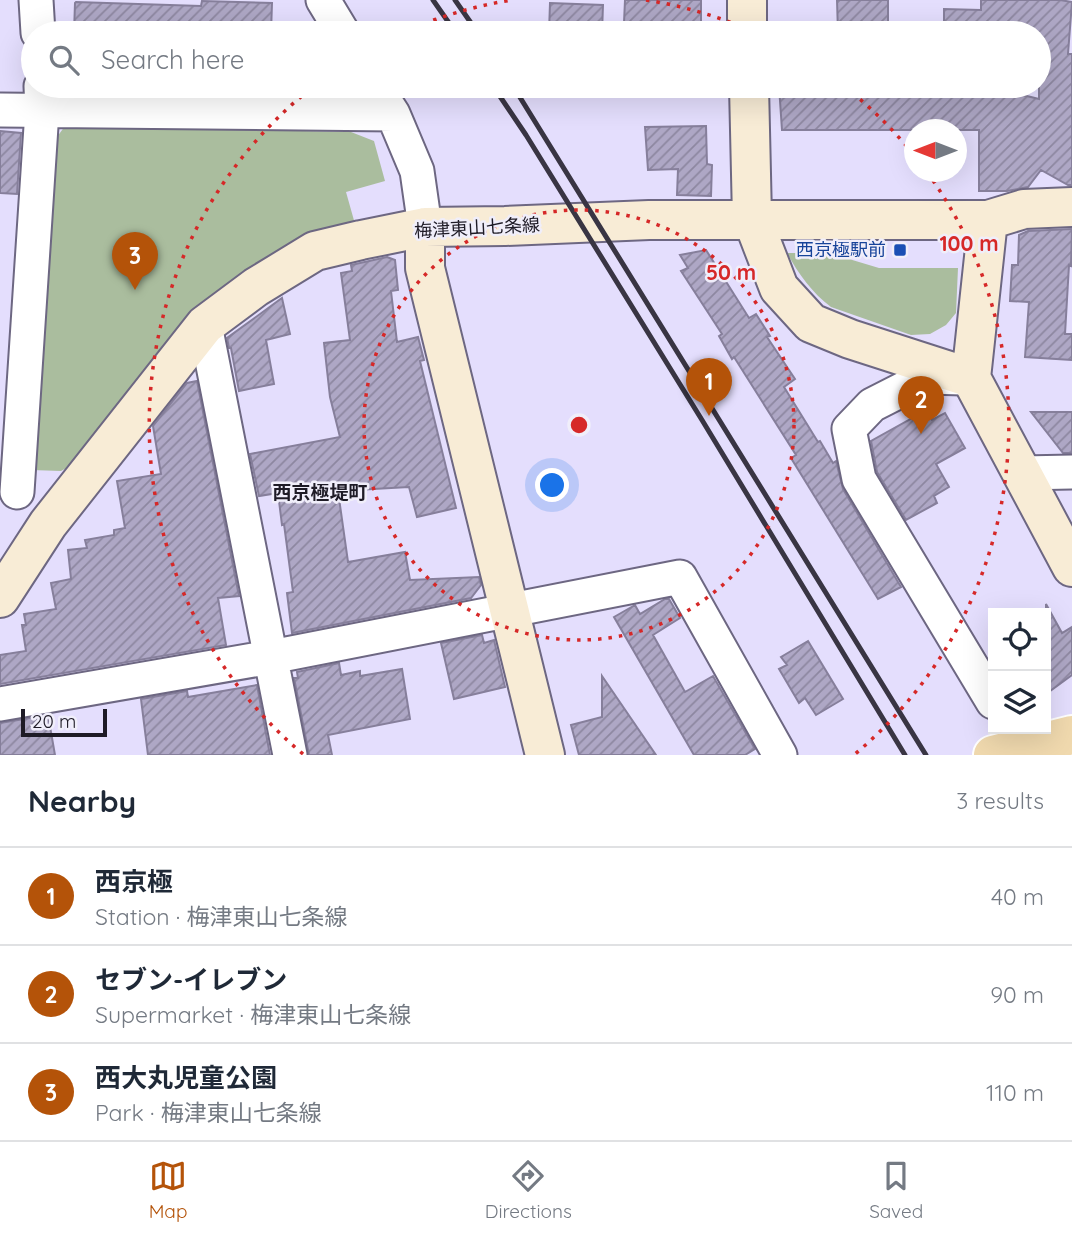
<!DOCTYPE html>
<html lang="en">
<head>
<meta charset="utf-8">
<style>
  :root { --surface:#fff; --page:#f2f2f3; --text:#1f2937; --muted:#747a83; --line:#e0e1e3; --accent:#b45309 }
  body { margin:0; font-family:Quicksand,"Noto Sans JP",sans-serif; background:var(--page); color:var(--text) }
  .controls { position:absolute; right:21px; bottom:21px; display:grid; overflow:hidden; border-radius:0px; box-shadow:0 7px 28px #0002 }
  .controls button { width:63px; height:63px; display:grid; place-items:center; padding:0; border:0; border-bottom:2px solid var(--line); background:var(--surface); color:var(--text); font:35px sans-serif }
  .compass { position:absolute; left:904px; top:119px; width:63px; height:63px; border-radius:50%; background:var(--surface); box-shadow:0 7px 28px #0002; rotate:270deg }
  .scale { position:absolute; left:21px; bottom:18px; width:86px; box-sizing:border-box; padding-left:7px; border:4px solid #1e1b26; border-top:0; font-size:19px; line-height:24px; white-space:nowrap; color:#1e1b26; -webkit-text-stroke:5px #f0eefa; paint-order:stroke }
  .you { position:absolute; left:553px; top:486px; width:24px; height:24px; margin:-18px; border:5px solid #fff; border-radius:50%; background:#1a73e8; box-shadow:0 0 0 10px #1a73e833 }
  .badge { display:grid; place-items:center; width:46px; height:46px; border-radius:50%; background:var(--accent); color:#fff; font-size:23px; font-weight:700 }
  .pin { position:absolute; translate:-50% -58px; filter:drop-shadow(0 2px 4px #0008) }
  .pin::after { content:''; position:absolute; top:37px; width:24px; height:21px; background:inherit; clip-path:polygon(0 0,100% 0,50% 100%) }
  .list { margin:0; padding:0; list-style:none }
  h2 { display:flex; justify-content:space-between; align-items:center; height:91px; margin:0; padding:0 28px; font-size:30px }
  h2 small { font-size:23px; font-weight:400; color:var(--muted) }
  .list li { display:grid; grid-template-columns:46px 1fr auto; gap:21px; align-items:center; box-sizing:border-box; height:98px; padding:0 28px; border-top:2px solid var(--line) }
  .list b { display:block; font-size:26px; white-space:nowrap }
  .list p { margin:0; font-size:23px; white-space:nowrap; color:var(--muted) }
  .list em { font-size:23px; font-style:normal; color:var(--muted) }
  .icon { flex:none; width:38px; height:38px; fill:none; stroke:currentColor; stroke-width:2; stroke-linecap:round; stroke-linejoin:round }
  .map { position:relative; flex:none; width:1072px; height:755px; overflow:hidden }
  .search { position:absolute; background:var(--surface); box-shadow:0 7px 28px #0002; left:21px; right:21px; top:21px; height:77px; display:flex; align-items:center; gap:18px; box-sizing:border-box; padding:0 24px; border-radius:38px; color:var(--muted); font-size:26px }
  .sheet { height:385px; background:var(--surface) }
  nav { display:flex; justify-content:space-around; align-items:center; box-sizing:border-box; height:98px; border-top:2px solid var(--line); background:var(--surface); font-size:19px; color:var(--muted) }
  nav a { display:grid; justify-items:center; gap:4px }
  nav .on { color:var(--accent) }
  .map>svg:first-child { display:block }
</style>
</head>
<body>
<div class="map">
<svg width="1072" height="755" viewBox="0 0 1072 755">
  <defs>
    <pattern id="building-hatch" width="6" height="6" patternUnits="userSpaceOnUse" patternTransform="scale(1.75)"><rect width="6" height="6" fill="#aea7c5"/><path d="M-1 1l2-2M0 6l6-6M5 7l2-2" fill="none" stroke="#8d87a0"/></pattern>
  </defs>
  <rect width="100%" height="100%" fill="#e4defd"/>
  <path fill="#aabd9e" d="M 65,126 L 351,132 L 374,141 L 385,181 L 346,192 L 355,224 L 290,251 L 86,457 L 61,471 L 31,470 L 57,137 Z
    M 787,253 L 829,253 L 879,268 L 958,268 L 956,313 L 946,325 L 930,334 L 911,335 L 831,307 C 812,293 798,273 787,253 Z"/>
  <path fill="url(#building-hatch)" stroke="#867f9b" stroke-width="2" d="M 625,0 L 701,0 L 701,25 L 624,23 Z
    M 837,0 L 888,0 L 888,31 L 868,31 L 868,33 L 838,33 Z
    M 981,0 L 1060,0 L 1072,2 L 1068,54 L 1072,54 L 1072,185 L 1068,185 L 1041,170 L 1028,187 L 1007,191 L 979,191 L 979,130 L 782,130 L 779,86 L 978,86 L 990,87 L 1039,99 L 1039,33 L 944,33 L 944,9 L 981,10 Z
    M 202,1 L 272,3 L 271,33 L 74,33 L 75,3 L 76,2 L 201,6 Z
    M 550,3 L 603,5 L 602,33 L 549,33 Z
    M 706,126 L 707,164 L 712,165 L 711,196 L 677,195 L 678,169 L 648,170 L 645,127 Z
    M 0,131 L 21,133 L 17,194 L 0,193 Z
    M 1072,229 L 1071,266 L 1069,265 L 1065,334 L 1072,334 L 1072,360 L 1025,357 L 1029,302 L 1010,301 L 1012,265 L 1018,265 L 1019,235 L 1028,231 Z
    M 706,250 L 749,318 L 756,314 L 770,336 L 767,337 L 795,379 L 784,387 L 818,442 L 820,441 L 833,463 L 836,461 L 843,489 L 901,587 L 878,599 L 791,458 L 796,455 L 734,357 L 732,359 L 719,336 L 722,334 L 681,271 L 688,268 L 680,255 Z
    M 387,257 L 395,260 L 398,290 L 391,291 L 397,342 L 418,337 L 424,360 L 420,361 L 456,508 L 417,517 L 409,487 L 338,491 L 348,562 L 405,552 L 410,580 L 479,577 L 481,585 L 471,598 L 292,633 L 287,593 L 293,592 L 284,524 L 282,525 L 278,493 L 259,496 L 250,454 L 340,437 L 330,397 L 324,343 L 350,340 L 341,273 L 352,271 L 351,265 Z
    M 282,298 L 290,334 L 266,340 L 274,384 L 239,391 L 231,348 L 229,348 L 227,338 Z
    M 197,381 L 239,596 L 218,598 L 226,645 L 0,684 L 0,655 L 26,651 L 22,625 L 26,625 L 24,614 L 56,609 L 51,583 L 71,579 L 68,550 L 87,548 L 85,540 L 114,535 L 114,530 L 125,528 L 117,481 L 161,474 L 153,426 L 187,383 Z
    M 927,410 L 932,420 L 945,413 L 965,448 L 936,464 L 949,487 L 934,496 L 937,503 L 906,520 L 877,472 L 871,441 Z
    M 1031,412 L 1072,412 L 1072,453 L 1063,453 Z
    M 665,599 L 669,599 L 680,618 L 653,635 L 685,692 L 713,676 L 755,749 L 745,755 L 694,755 L 614,617 L 635,605 L 640,614 Z
    M 1046,604 L 1062,633 L 1072,627 L 1072,675 L 1046,694 Z
    M 482,635 L 484,643 L 494,640 L 505,687 L 454,699 L 441,643 Z
    M 808,641 L 843,699 L 816,715 L 805,698 L 799,703 L 779,669 L 787,665 L 781,657 Z
    M 339,663 L 341,675 L 360,671 L 360,676 L 402,669 L 410,719 L 328,735 L 332,755 L 309,755 L 294,678 L 298,678 L 297,672 Z
    M 602,676 L 656,755 L 579,755 L 571,725 L 602,717 Z
    M 257,685 L 270,755 L 148,755 L 141,699 L 187,691 L 188,697 Z
    M 48,715 L 55,755 L 0,755 L 0,723 Z"/>
  <g fill="none" stroke-linecap="round" stroke-linejoin="round">
    <g stroke="#6d6782" stroke-width="37">
      <path id="street" d="M 36,0 L 38,33
        M 323,0 L 343,33
        M 375,86 L 393,114 L 417,171 L 425,227
        M 0,110 L 393,114
        M 205,325 L 290,755
        M 963,378 L 927,377 L 872,405 L 849,429 L 859,479 L 993,702
        M 1022,473 L 1072,472
        M 17,492 L 42,111 L 41,86
        M 0,704 L 271,657 L 680,577 L 780,755"/>
    </g>
    <g stroke="#6d6782" stroke-width="42">
      <path id="secondary" d="M 747,0 L 747,33
        M 749,86 L 752,218 L 779,288 L 811,323 L 850,339 L 971,378
        M 988,220 L 971,378 L 1072,567
        M 425,227 L 425,268 L 545,755
        M 0,598 L 48,524 L 205,325 L 256,287 L 315,251 L 361,240 L 425,227 L 505,226 L 649,220 L 988,220 L 1024,209 L 1072,207"/>
    </g>
    <g stroke="#fff" stroke-width="42">
      <path id="primary" d="M 993,755 L 1072,735"/>
    </g>
    <use href="#street" stroke="#fff" stroke-width="33"/>
    <use href="#secondary" stroke="#f8ecd6" stroke-width="38"/>
    <use href="#primary" stroke="#f0d9ae" stroke-width="38"/>
    <path stroke="#393543" stroke-width="5" d="M 433,0 L 456,33
      M 455,0 L 478,33
      M 493,86 L 526,135 L 702,420 L 905,755
      M 513,86 L 926,755"/>
  </g>
  <g fill="none" stroke="#d62828" stroke-width="3.5" stroke-dasharray="3.5 7">
    <circle cx="579" cy="425" r="215"/>
    <path d="M303 754A430 430 0 0 1 314 86M404 32A430 430 0 0 1 512 0M646 0A430 430 0 0 1 754 32M844 86A430 430 0 0 1 913 154M927 172A430 430 0 0 1 855 754"/>
  </g>
  <rect fill="#1a4fb4" stroke="#f0eefa" stroke-width="2.5" x="893" y="243" width="14" height="14" rx="3.5"/>
  <g text-anchor="middle" stroke-width="5" stroke-linejoin="round" paint-order="stroke">
    <g font-size="18" fill="#1e1b26" stroke="#f0eefa">
      <text transform="translate(477 228) rotate(-3)" y="6">梅津東山七条線</text>
    </g>
    <g font-size="18" fill="#164399" stroke="#f0eefa" text-anchor="end">
      <text x="886" y="256">西京極駅前</text>
    </g>
    <g font-size="19" font-weight="bold" fill="#1e1b26" stroke="#f0eefa">
      <text x="320" y="499">西京極堤町</text>
    </g>
  </g>
  <circle cx="579" cy="425" r="10" fill="#d62828" stroke="#f0eefa" stroke-width="3.5"/>
  <g font-size="21" text-anchor="middle" font-weight="bold" fill="#d62828" stroke="#f0eefa" stroke-width="5" stroke-linejoin="round" paint-order="stroke">
    <text x="969" y="251">100 m</text>
    <text x="731" y="280">50 m</text>
  </g>
</svg>
<div class="controls">
<button><svg class="icon" aria-label="locate" viewBox="0 0 24 24"><circle cx="12" cy="12" r="6"/><path d="M12 2v4M12 18v4M2 12h4M18 12h4"/></svg></button>
<button><svg class="icon" aria-label="layers" viewBox="0 0 24 24"><path d="M12 4l9 5-9 5-9-5zM3 14l9 5 9-5"/></svg></button>
</div>
<svg class="compass" viewBox="-18 -18 36 36"><path d="M0-13l5 13h-10z" fill="#e53935"/><path d="M0 13l5-13h-10z" fill="#747a83"/></svg>
<div class="scale">20 m</div>
<div class="you"></div>
<div class="pin badge" style="left:709px;top:416px">1</div>
<div class="pin badge" style="left:921px;top:434px">2</div>
<div class="pin badge" style="left:135px;top:290px">3</div>
<div class="search"><svg class="icon" aria-label="search" viewBox="0 0 24 24"><circle cx="10" cy="10" r="6"/><path d="M15 15l6 6"/></svg>Search here</div>
</div>
<section class="sheet">
<h2>Nearby<small>3 results</small></h2>
<ul class="list">
<li><span class="badge">1</span><div><b>西京極</b><p>Station · 梅津東山七条線</p></div><em>40 m</em></li>
<li><span class="badge">2</span><div><b>セブン-イレブン</b><p>Supermarket · 梅津東山七条線</p></div><em>90 m</em></li>
<li><span class="badge">3</span><div><b>西大丸児童公園</b><p>Park · 梅津東山七条線</p></div><em>110 m</em></li>
</ul>
</section>
<nav>
<a class="on"><svg class="icon" aria-label="map" viewBox="0 0 24 24"><path d="M3 6l6-2 6 2 6-2v14l-6 2-6-2-6 2zM9 4v14M15 6v14"/></svg>Map</a>
<a><svg class="icon" aria-label="directions" viewBox="0 0 24 24"><path d="M12 3l9 9-9 9-9-9zM9 14v-3h6M13 9l2 2-2 2"/></svg>Directions</a>
<a><svg class="icon" aria-label="saved" viewBox="0 0 24 24"><path d="M7 4h10v16l-5-4-5 4z"/></svg>Saved</a>
</nav>
</body>
</html>
